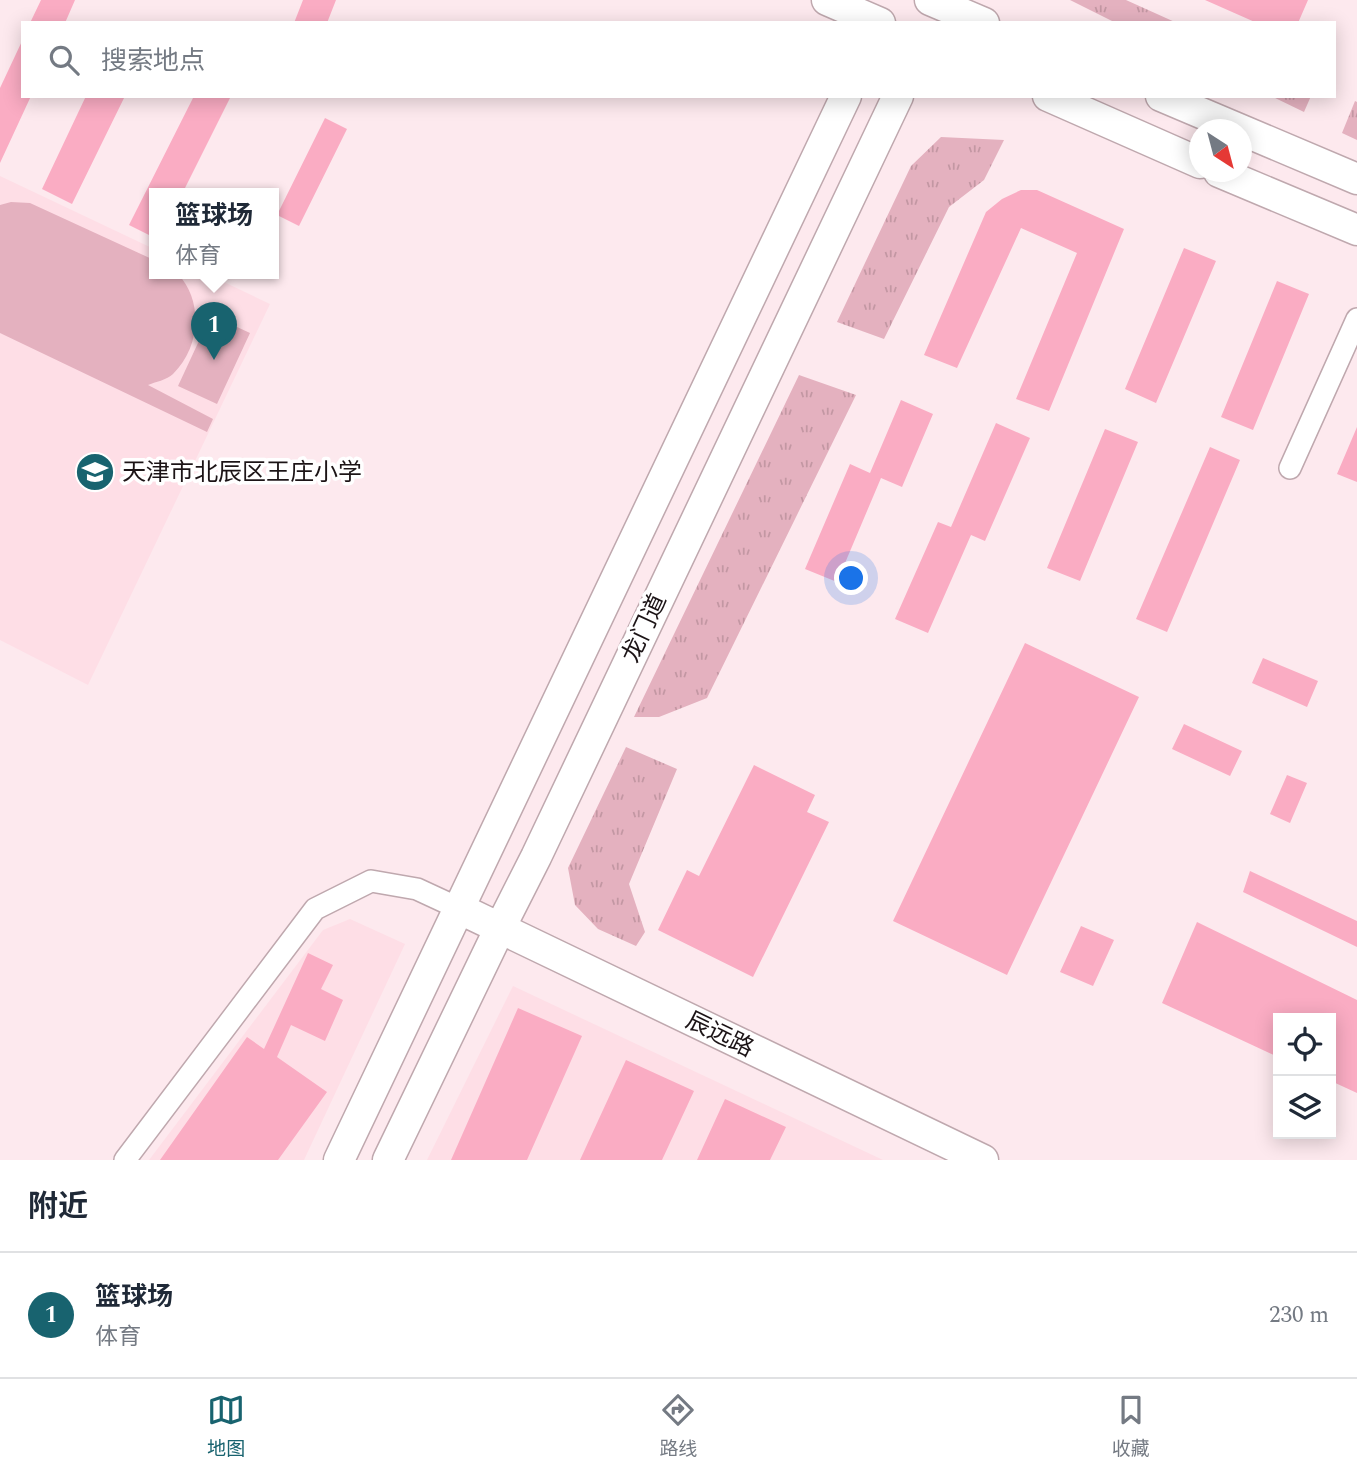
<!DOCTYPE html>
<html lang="zh">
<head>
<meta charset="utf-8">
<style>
  :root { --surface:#fff; --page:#f2f2f3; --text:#1f2937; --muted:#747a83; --line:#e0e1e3; --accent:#18636f }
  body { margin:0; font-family:Spectral,"Noto Sans SC",serif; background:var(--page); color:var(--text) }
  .controls { position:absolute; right:21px; bottom:21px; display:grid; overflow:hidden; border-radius:0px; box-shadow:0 4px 18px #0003 }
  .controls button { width:63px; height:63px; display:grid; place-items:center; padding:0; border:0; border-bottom:2px solid var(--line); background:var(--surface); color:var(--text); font:35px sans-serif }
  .compass { position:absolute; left:1189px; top:119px; width:63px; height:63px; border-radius:50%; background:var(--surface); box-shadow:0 4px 18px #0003; rotate:144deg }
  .you { position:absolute; left:852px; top:579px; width:24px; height:24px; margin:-18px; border:5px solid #fff; border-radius:50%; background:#1a73e8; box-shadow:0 0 0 10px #1a73e833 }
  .badge { display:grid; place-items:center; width:46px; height:46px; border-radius:50%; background:var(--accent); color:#fff; font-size:23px; font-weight:700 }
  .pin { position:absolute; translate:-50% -58px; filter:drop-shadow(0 2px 4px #0008) }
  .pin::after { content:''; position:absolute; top:37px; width:24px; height:21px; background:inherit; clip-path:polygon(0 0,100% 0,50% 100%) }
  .popup { position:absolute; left:149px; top:188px; width:130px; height:91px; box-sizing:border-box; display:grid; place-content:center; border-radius:0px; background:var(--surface); filter:drop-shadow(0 2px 5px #0005); font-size:23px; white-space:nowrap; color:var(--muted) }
  .popup b { font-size:26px; color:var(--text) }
  .popup::after { content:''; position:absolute; left:50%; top:100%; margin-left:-14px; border:14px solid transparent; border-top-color:var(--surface) }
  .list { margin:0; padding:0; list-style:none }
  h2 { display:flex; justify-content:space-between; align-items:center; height:91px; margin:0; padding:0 28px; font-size:30px }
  h2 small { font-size:23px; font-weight:400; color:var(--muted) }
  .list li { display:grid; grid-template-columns:46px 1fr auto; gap:21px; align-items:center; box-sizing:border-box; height:126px; padding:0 28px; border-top:2px solid var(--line) }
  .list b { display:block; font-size:26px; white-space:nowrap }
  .list p { margin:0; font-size:23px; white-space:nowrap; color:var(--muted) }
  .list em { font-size:23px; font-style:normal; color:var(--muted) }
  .icon { flex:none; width:38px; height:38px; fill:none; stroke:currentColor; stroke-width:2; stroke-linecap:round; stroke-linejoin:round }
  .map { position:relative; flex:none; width:1357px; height:1160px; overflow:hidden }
  .search { position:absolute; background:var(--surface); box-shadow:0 4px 18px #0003; left:21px; right:21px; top:21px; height:77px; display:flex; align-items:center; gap:18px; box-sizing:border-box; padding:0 24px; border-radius:0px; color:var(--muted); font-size:26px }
  .sheet { height:217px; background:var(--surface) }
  nav { display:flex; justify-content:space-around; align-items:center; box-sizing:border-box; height:98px; border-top:2px solid var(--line); background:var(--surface); font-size:19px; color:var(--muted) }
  nav a { display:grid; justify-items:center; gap:4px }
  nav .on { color:var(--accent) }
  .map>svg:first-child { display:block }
</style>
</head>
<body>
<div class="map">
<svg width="1357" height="1160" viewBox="0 0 1357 1160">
  <defs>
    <pattern id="grass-tufts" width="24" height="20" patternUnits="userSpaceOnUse" patternTransform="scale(1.75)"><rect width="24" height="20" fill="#e4b1bf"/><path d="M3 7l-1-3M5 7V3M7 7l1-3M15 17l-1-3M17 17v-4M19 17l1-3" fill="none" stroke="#c397a3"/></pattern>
  </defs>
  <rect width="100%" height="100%" fill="#fde9ee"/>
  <path fill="#fedee6" d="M 0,176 L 154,249 L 154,274 L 207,274 L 270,304 L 88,685 L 0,640 Z
    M 350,919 L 405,944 L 304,1160 L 149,1160 L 323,930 Z
    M 513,986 L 883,1160 L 427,1160 Z"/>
  <path fill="url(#grass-tufts)" d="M 1070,0 L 1126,0 L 1177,23 L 1116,23 Z
    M 1271,96 L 1311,96 L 1304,112 Z
    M 1355,101 L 1357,102 L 1357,140 L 1342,133 Z
    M 941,137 L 1004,140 L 984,180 L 949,207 L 884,339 L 837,322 L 911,166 Z
    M 799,375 L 856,395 L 707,698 L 659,717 L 634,717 Z
    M 626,747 L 677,769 L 629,884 L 645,932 L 636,946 L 598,929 L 575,905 L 568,868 Z"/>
  <path fill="#e4b1bf" d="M 11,202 L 30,203 L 154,260 L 154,274 L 178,274 C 204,302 200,348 173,374 C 167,380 155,382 148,385 L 213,419 L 207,432 L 0,333 L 0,205 Z
    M 211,315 L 250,333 L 217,404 L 178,386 Z"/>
  <path fill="#faacc3" d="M 41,0 L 75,0 L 65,23 L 30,23 Z
    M 303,0 L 336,0 L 327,23 L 294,23 Z
    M 1205,0 L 1308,0 L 1298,23 L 1257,23 Z
    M 23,39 L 23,96 L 31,96 L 0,163 L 0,88 Z
    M 86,96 L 125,96 L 72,204 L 42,189 Z
    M 194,96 L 231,96 L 182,194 L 155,194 L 155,238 L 129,225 Z
    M 325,118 L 347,129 L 299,226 L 277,215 Z
    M 1021,190 L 1037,190 L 1124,229 L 1049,411 L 1016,399 L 1077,253 L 1021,228 L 957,368 L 924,355 L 986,212 L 1002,199 Z
    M 1184,248 L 1216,261 L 1156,403 L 1125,389 Z
    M 1277,281 L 1309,294 L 1253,430 L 1221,417 Z
    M 901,400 L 933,414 L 902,487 L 881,478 L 837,582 L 805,569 L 850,464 L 870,473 Z
    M 996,423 L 1030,438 L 985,541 L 971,535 L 928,633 L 895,619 L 938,522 L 951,527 Z
    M 1357,427 L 1357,482 L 1337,474 Z
    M 1105,429 L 1138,442 L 1080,581 L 1047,568 Z
    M 1210,447 L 1240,460 L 1167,632 L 1136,619 Z
    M 1025,643 L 1139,697 L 1007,975 L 893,921 Z
    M 1263,658 L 1318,681 L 1307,707 L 1252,683 Z
    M 1184,724 L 1242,751 L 1230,776 L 1172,749 Z
    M 754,765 L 815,795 L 807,812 L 829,822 L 753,977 L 658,930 L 687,870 L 699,876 Z
    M 1287,775 L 1307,783 L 1290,823 L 1270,814 Z
    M 1250,871 L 1357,921 L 1357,947 L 1243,892 Z
    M 1197,922 L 1357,1000 L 1357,1093 L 1331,1081 L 1331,1018 L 1278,1018 L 1278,1057 L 1162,1003 Z
    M 1081,926 L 1114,940 L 1093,986 L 1060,972 Z
    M 308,953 L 333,965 L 321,989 L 343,1000 L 325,1041 L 291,1025 L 277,1057 L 327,1092 L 278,1160 L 160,1160 L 247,1037 L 264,1049 Z
    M 518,1008 L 582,1036 L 527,1160 L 451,1160 Z
    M 626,1060 L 694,1091 L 662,1160 L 580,1160 Z
    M 725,1099 L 786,1127 L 770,1160 L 697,1160 Z"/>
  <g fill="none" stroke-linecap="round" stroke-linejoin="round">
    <g stroke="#bfa8ae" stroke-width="24">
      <path id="street" d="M 1290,468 L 1357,319
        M 125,1160 L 315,909 L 371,881 L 417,889 L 458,908"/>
    </g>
    <g stroke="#bfa8ae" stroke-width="33">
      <path id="secondary" d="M 827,0 L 880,23
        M 930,0 L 984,23
        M 1048,96 L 1200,163
        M 1161,96 L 1357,179
        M 1219,172 L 1357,230
        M 458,908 L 983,1160
        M 339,1160 L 846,96
        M 388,1160 L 500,928 L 536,857 L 898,96"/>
    </g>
    <use href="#street" stroke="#fff" stroke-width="21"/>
    <use href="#secondary" stroke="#fff" stroke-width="30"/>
  </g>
  <defs>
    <g id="school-disc" transform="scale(2.0125)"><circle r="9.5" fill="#18636f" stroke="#fff"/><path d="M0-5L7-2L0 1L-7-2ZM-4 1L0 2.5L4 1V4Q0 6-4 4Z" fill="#fff"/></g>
  </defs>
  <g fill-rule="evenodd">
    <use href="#school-disc" x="95" y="472"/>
  </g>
  <g text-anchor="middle" stroke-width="7" stroke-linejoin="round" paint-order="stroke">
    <g font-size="24" fill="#1c1416" stroke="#fff" text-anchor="start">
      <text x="122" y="480">天津市北辰区王庄小学</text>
    </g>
    <g font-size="24" fill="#1c1416" stroke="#fff">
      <text transform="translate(644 628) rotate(-65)" y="8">龙门道</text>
      <text transform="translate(720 1034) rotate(26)" y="8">辰远路</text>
    </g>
  </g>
</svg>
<div class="controls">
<button><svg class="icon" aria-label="locate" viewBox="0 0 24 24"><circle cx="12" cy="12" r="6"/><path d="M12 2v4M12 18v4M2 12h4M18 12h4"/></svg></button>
<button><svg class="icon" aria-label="layers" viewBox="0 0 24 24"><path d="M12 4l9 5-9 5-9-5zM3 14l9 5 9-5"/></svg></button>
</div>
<svg class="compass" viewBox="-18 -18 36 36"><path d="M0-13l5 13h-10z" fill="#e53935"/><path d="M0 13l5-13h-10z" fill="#747a83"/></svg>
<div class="you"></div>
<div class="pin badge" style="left:214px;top:360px">1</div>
<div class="popup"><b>篮球场</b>体育</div>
<div class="search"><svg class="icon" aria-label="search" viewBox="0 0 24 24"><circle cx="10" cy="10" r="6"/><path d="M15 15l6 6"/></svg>搜索地点</div>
</div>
<section class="sheet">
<h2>附近<small></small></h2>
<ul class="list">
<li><span class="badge">1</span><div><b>篮球场</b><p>体育</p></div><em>230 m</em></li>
</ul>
</section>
<nav>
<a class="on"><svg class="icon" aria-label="map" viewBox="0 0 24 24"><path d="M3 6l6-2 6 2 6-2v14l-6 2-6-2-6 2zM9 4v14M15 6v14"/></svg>地图</a>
<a><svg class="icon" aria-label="directions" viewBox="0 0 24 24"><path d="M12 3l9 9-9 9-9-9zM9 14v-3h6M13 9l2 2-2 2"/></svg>路线</a>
<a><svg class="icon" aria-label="saved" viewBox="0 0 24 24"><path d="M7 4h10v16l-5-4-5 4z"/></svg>收藏</a>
</nav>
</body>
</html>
